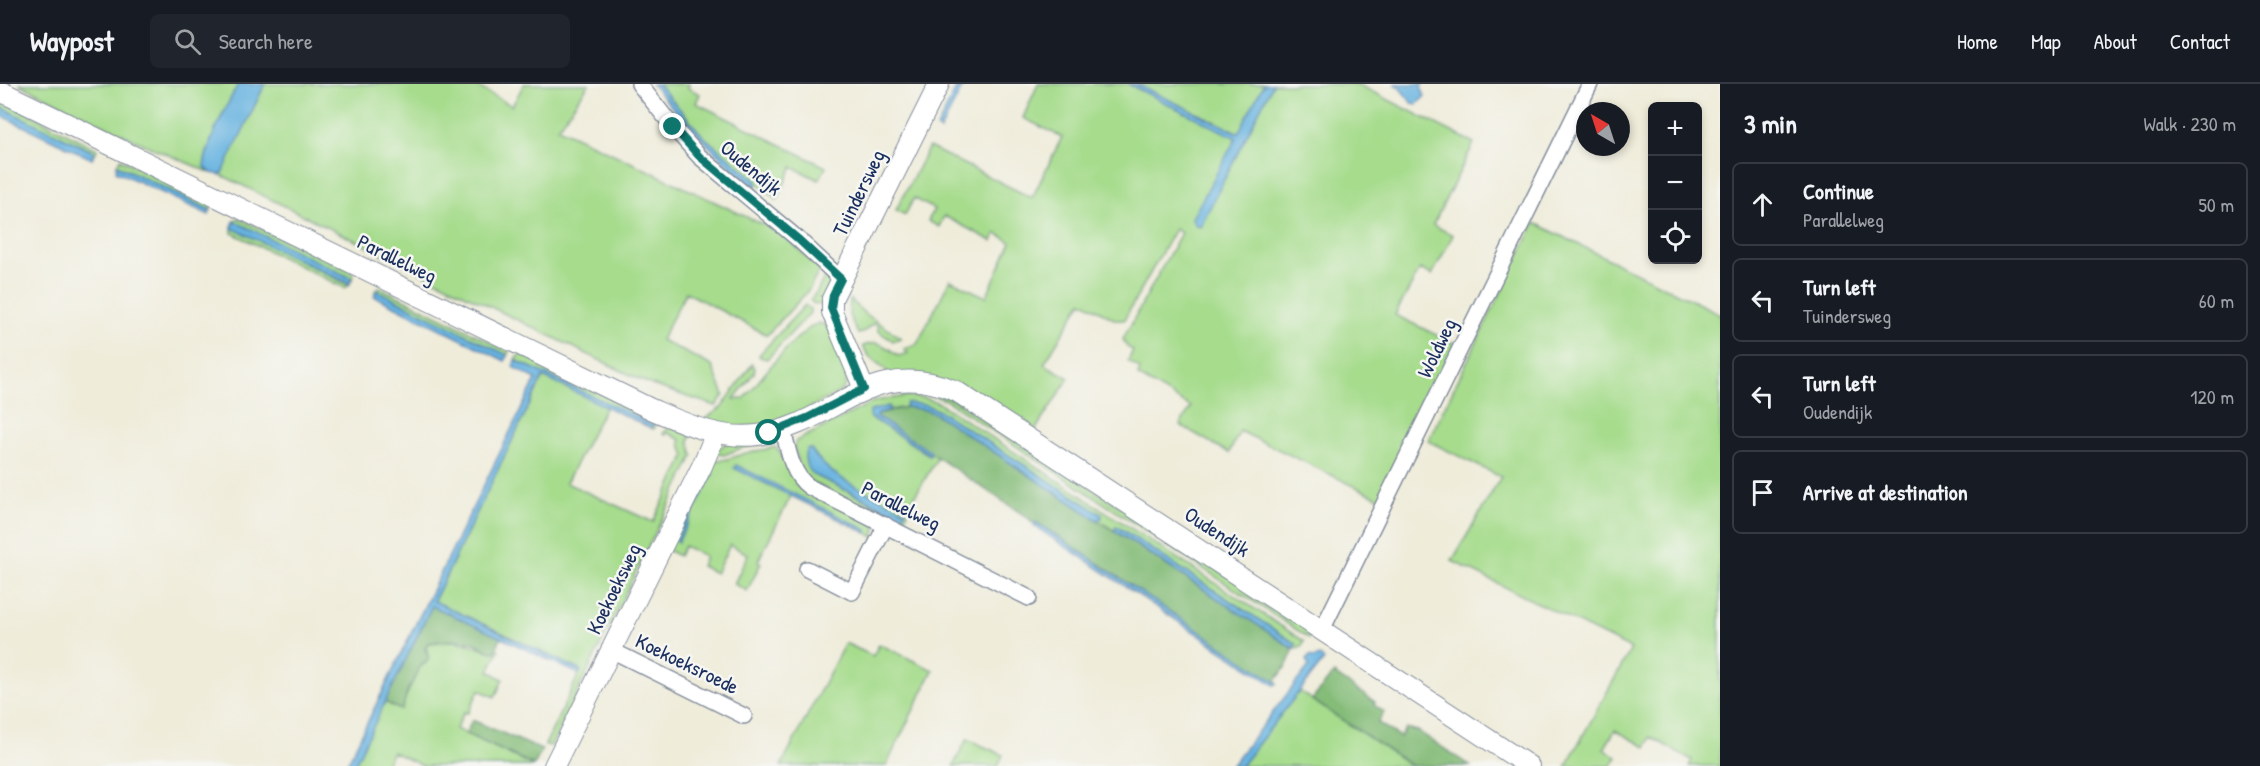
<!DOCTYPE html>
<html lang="en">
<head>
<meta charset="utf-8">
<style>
  :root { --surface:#171b24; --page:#20242c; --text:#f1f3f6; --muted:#9ea1a6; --line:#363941 }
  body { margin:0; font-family:"Patrick Hand",sans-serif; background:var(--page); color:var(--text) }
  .controls { position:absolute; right:18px; top:18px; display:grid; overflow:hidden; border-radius:9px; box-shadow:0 3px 9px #0003 }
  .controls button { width:54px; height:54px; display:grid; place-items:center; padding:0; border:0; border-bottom:2px solid var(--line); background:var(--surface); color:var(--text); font:30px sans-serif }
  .compass { position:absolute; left:1576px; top:18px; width:54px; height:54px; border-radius:50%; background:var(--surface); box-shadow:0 3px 9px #0003; rotate:321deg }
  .stop { position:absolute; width:18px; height:18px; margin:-14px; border:4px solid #0f766e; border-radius:50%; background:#fff }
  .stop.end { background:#0f766e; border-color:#fff; box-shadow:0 2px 6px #0008 }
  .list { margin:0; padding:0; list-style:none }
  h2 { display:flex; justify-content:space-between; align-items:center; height:78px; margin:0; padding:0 24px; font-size:26px }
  h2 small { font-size:20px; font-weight:400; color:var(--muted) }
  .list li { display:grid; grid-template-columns:39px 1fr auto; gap:18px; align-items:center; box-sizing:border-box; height:84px; margin:0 12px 12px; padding:0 12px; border:2px solid var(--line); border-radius:9px }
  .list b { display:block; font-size:22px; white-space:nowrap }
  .list p { margin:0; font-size:20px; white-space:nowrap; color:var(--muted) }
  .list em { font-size:20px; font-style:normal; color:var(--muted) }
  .icon { flex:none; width:33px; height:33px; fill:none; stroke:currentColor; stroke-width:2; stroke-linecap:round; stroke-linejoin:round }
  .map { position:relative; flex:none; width:1720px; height:682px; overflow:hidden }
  header { display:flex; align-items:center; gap:36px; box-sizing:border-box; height:84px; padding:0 30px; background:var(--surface); border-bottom:2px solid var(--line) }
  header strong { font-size:28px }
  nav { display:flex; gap:33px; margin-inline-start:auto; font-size:21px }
  .search { width:420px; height:54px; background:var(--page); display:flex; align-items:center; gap:15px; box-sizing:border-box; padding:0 21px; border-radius:9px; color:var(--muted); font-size:22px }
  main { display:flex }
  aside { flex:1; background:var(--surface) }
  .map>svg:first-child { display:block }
</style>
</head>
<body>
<header>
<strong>Waypost</strong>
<div class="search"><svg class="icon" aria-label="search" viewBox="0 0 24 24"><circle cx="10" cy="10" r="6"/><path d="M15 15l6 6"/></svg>Search here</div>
<nav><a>Home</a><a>Map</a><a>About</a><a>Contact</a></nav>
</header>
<main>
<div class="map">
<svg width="1720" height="682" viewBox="0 0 1720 682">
  <rect width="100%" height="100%" fill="#f6f6f2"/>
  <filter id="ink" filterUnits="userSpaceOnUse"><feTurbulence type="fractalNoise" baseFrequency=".0167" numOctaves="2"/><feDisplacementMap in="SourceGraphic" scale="12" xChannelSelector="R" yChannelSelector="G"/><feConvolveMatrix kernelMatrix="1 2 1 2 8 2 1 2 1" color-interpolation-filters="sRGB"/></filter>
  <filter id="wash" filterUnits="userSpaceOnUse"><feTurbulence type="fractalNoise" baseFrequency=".008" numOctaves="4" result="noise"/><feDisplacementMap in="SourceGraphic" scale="24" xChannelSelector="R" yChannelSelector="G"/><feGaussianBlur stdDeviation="1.35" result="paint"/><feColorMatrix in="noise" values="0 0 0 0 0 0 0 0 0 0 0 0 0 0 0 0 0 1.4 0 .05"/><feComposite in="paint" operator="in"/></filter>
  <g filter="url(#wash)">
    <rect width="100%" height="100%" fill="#efecda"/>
    <path fill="#a6dc8c" stroke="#608675" stroke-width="1.5" fill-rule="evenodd" d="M 19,0 L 238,0 C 225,26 209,53 204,82 L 211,89 L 143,60 Z
      M 265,0 L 479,0 L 478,3 L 512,22 L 524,0 L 589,0 L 558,44 L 783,150 L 820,186 L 808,207 L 767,251 L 686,208 L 661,256 L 712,282 L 724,311 L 716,322 L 652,301 L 626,289 L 221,91 Z
      M 658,0 L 689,0 L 688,4 L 700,10 L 696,19 L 826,83 L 819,96 L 792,83 L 777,116 L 703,52 Z
      M 1038,0 L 1128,0 L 1233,52 L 1236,55 L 1200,143 L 1273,0 L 1357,0 L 1474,59 L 1433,141 L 1453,151 L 1432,191 L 1420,185 L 1395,231 L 1457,261 L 1383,416 L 1240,347 L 1229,369 L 1180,341 L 1191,323 L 1138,292 L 1140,285 L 1128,277 L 1133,266 L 1127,263 L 1123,255 L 1181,149 L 1175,145 L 1124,236 L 1116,236 L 1082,217 L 1044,280 L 1069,294 L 1034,348 L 889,290 C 880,277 869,278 863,262 C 880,255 884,262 899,272 L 908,269 L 904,265 L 917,260 L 950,196 L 986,213 L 1011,158 L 996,149 L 992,157 L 944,132 L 939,143 L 928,137 L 934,125 L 914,114 L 905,131 L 896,126 L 929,63 L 1032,114 L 1062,53 L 1023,34 Z
      M 1136,0 L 1264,0 L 1239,49 Z
      M 0,15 L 97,65 L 95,70 L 0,23 Z
      M 120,75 L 211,118 L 211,126 L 117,81 Z
      M 238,134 L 350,186 L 353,190 L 352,196 L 234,137 Z
      M 1535,139 L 1720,230 L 1720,682 L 1689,682 L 1692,676 L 1651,653 L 1646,663 L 1615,646 L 1604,665 L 1617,673 L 1611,682 L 1566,682 L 1631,565 L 1452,477 L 1501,393 L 1428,357 Z
      M 232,142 L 348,201 L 350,200 L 345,204 L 232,149 Z
      M 824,193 L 829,194 C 832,203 826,214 822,221 L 814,220 L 810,216 L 817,208 Z
      M 379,203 L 509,267 L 507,272 L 375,207 Z
      M 850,215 L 863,228 L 901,254 L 893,257 L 878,247 L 878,242 L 874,239 L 862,249 L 858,250 L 849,231 Z
      M 805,221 L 810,225 L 810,229 L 767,275 L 760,273 L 759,271 Z
      M 820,239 L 829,243 L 849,289 L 848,296 L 842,307 L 779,340 L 737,344 L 704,336 L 722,323 L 752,280 L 755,284 L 754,289 L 734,315 L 744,315 C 758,298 800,243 820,239 Z
      M 522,270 L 657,337 L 654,345 L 651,344 L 652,340 L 515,276 L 518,272 Z
      M 543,293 L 606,322 L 566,399 L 653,438 L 685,372 L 680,359 L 681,356 L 667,348 L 666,351 L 663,350 L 668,342 L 691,351 L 689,357 L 693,372 L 551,662 L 545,661 L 581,586 L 434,517 Z
      M 904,303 L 946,311 L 1313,547 L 1309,554 L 946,316 L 920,308 L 893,308 Z
      M 907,312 L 924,314 L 939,319 L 1304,557 L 1302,562 L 1294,565 L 1296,560 L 1118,443 L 1114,446 L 1115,447 L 1097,436 L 1102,432 L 1101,430 L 941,328 L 926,321 L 907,319 L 905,323 L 907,323 L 889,326 L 890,324 L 870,333 L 929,371 L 931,368 L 938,373 L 906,427 L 908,428 L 902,440 L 946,463 L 955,463 L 952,468 L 803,393 L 794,363 L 796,357 L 875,317 ZM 811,365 L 825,383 L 901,434 L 814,391 Z
      M 762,358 L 767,359 L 742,364 L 724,371 L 713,369 L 726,359 Z
      M 775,363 L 780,368 L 786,379 L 877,443 L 873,453 L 867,449 L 734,384 L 791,412 L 758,477 L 761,479 L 747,507 L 734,500 L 748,470 L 730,461 L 716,489 L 701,482 L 705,472 L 684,462 L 679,472 L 667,466 L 710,375 C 726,379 735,371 750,368 C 758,366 767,366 775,363 Z
      M 454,557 C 469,559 480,564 495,568 L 496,565 L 499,566 L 489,587 L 503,595 L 495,613 L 479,606 L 468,629 L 464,628 L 456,645 L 534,682 L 423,682 L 393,668 L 385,682 L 354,682 L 385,618 L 400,626 L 419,584 L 427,578 L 428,571 L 426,562 L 430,559 Z
      M 845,559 L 873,572 L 879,560 L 933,586 L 886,682 L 781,682 Z
      M 1299,607 L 1412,682 L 1241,682 Z
      M 967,655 L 1003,671 L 998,682 L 953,682 Z"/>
    <path fill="#84bc78" stroke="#50766b" stroke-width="1.5" d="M 907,323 L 927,326 L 936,330 L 1294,565 L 1287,581 L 1275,598 L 1038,439 L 1033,439 L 1028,434 L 877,333 L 878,330 Z
      M 432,522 L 501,553 L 495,568 C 486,568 484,564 477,560 C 464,554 442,556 428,559 L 425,564 L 429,575 L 419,584 L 417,591 L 408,605 L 403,623 L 401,626 L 385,618 Z
      M 1334,590 L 1375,618 L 1374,621 L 1384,628 L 1378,639 L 1400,653 L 1406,644 L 1418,647 L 1470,682 L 1412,682 L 1312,616 L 1332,591 Z
      M 472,636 L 542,666 L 534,681 L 466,650 Z"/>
    <path fill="#68b3e0" stroke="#42719f" stroke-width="1.5" d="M 238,0 L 265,0 L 227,80 L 221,91 L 211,89 L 204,82 C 209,53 225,26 238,0 Z
      M 652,0 L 658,0 L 703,52 L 757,97 L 756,102 L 752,102 C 715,71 683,37 652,0 Z
      M 958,0 L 964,0 L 940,47 L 937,44 Z
      M 1128,0 L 1136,0 L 1238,49 L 1264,0 L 1273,0 L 1200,143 L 1194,140 L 1192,134 L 1236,54 Z
      M 1394,0 L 1423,0 L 1421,3 L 1425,12 L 1417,20 L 1412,19 L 1398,2 Z
      M 0,23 L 94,68 L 92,75 L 0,31 Z
      M 117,81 L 210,126 L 209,131 L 116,87 Z
      M 234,137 L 351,194 L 350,200 L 232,144 Z
      M 376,206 L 507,271 L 505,277 L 374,212 Z
      M 515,276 L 653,340 L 651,344 L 543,293 L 434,517 L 581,587 L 579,590 L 432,522 L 354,682 L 346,682 L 536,295 L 513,283 Z
      M 907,319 L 926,321 L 941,328 L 1101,430 L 1102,434 L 1097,436 L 936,330 L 926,326 L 907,323 L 905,323 Z
      M 889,322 L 889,326 L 878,330 L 877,333 L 931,368 L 930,371 L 870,333 L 870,327 Z
      M 807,365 L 811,365 C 830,397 874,409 905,427 L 903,433 L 814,391 C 807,384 802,374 807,365 Z
      M 736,381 L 867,446 L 867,449 L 734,384 Z
      M 710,388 L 713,390 L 678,458 L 676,456 Z
      M 1035,438 L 1277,599 L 1277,600 L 1274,601 L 1034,442 Z
      M 1116,442 L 1296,560 L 1294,565 L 1115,447 Z
      M 1310,572 L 1313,574 L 1320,572 L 1324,576 L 1241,682 L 1231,682 L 1309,582 L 1306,576 Z"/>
  </g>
  <g filter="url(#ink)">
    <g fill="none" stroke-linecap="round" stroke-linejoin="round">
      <g stroke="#858e9c" stroke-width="18">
        <path id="minor" d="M 639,0 L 673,43 L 699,72 L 798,155 L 841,195
          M 783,345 C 788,365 791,390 809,403 L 1029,514
          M 807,485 L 852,508 L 886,441
          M 1322,546 L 1590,0
          M 611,566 L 744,632"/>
      </g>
      <g stroke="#858e9c" stroke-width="22">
        <path id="tertiary" d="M 0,7 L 651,325 C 684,339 720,356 757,351 C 833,342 870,270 956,307 L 1529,682
          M 864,305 L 832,228 L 832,215 L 939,0
          M 554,682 L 702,382 L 716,349"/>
      </g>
      <use href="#minor" stroke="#fff" stroke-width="15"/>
      <use href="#tertiary" stroke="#fff" stroke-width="20"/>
    </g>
  </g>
  <g fill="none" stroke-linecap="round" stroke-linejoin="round" filter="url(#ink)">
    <path stroke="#0f766e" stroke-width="8" d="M 673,43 L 699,72 L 798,155 L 841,195 L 833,211 L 831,224 L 864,305 L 807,334 L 769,349"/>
  </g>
  <g text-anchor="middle" stroke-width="5" stroke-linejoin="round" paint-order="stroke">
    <g font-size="21" fill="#1b2f5e" stroke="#f6f6f2">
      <text transform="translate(751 84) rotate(40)" y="7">Oudendijk</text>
      <text transform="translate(859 109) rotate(-64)" y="7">Tuindersweg</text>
      <text transform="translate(397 175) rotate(26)" y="7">Parallelweg</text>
      <text transform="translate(1437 264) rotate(-64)" y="7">Woldweg</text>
      <text transform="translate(901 422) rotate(27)" y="7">Parallelweg</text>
      <text transform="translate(1217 448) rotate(33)" y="7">Oudendijk</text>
      <text transform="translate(614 505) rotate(-64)" y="7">Koekoeksweg</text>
      <text transform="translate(687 580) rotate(26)" y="7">Koekoeksroede</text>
    </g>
  </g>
</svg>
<div class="controls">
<button>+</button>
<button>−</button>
<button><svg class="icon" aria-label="locate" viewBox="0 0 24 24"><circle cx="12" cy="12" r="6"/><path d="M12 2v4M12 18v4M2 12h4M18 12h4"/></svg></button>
</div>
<svg class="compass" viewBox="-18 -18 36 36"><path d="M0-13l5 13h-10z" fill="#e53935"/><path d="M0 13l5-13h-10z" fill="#9ea1a6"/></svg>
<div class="stop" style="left:769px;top:349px"></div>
<div class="stop end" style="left:673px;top:43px"></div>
</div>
<aside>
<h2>3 min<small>Walk · 230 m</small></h2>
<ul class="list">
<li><svg class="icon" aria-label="ahead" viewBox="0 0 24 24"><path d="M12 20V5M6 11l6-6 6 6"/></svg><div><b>Continue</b><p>Parallelweg</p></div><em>50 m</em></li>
<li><svg class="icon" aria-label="left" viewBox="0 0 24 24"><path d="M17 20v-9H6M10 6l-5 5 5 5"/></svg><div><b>Turn left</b><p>Tuindersweg</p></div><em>60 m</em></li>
<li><svg class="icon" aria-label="left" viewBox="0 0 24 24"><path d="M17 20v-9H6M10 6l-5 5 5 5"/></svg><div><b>Turn left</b><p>Oudendijk</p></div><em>120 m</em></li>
<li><svg class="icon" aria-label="arrive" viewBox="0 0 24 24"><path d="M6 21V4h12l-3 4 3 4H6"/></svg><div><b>Arrive at destination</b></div></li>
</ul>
</aside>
</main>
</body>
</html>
